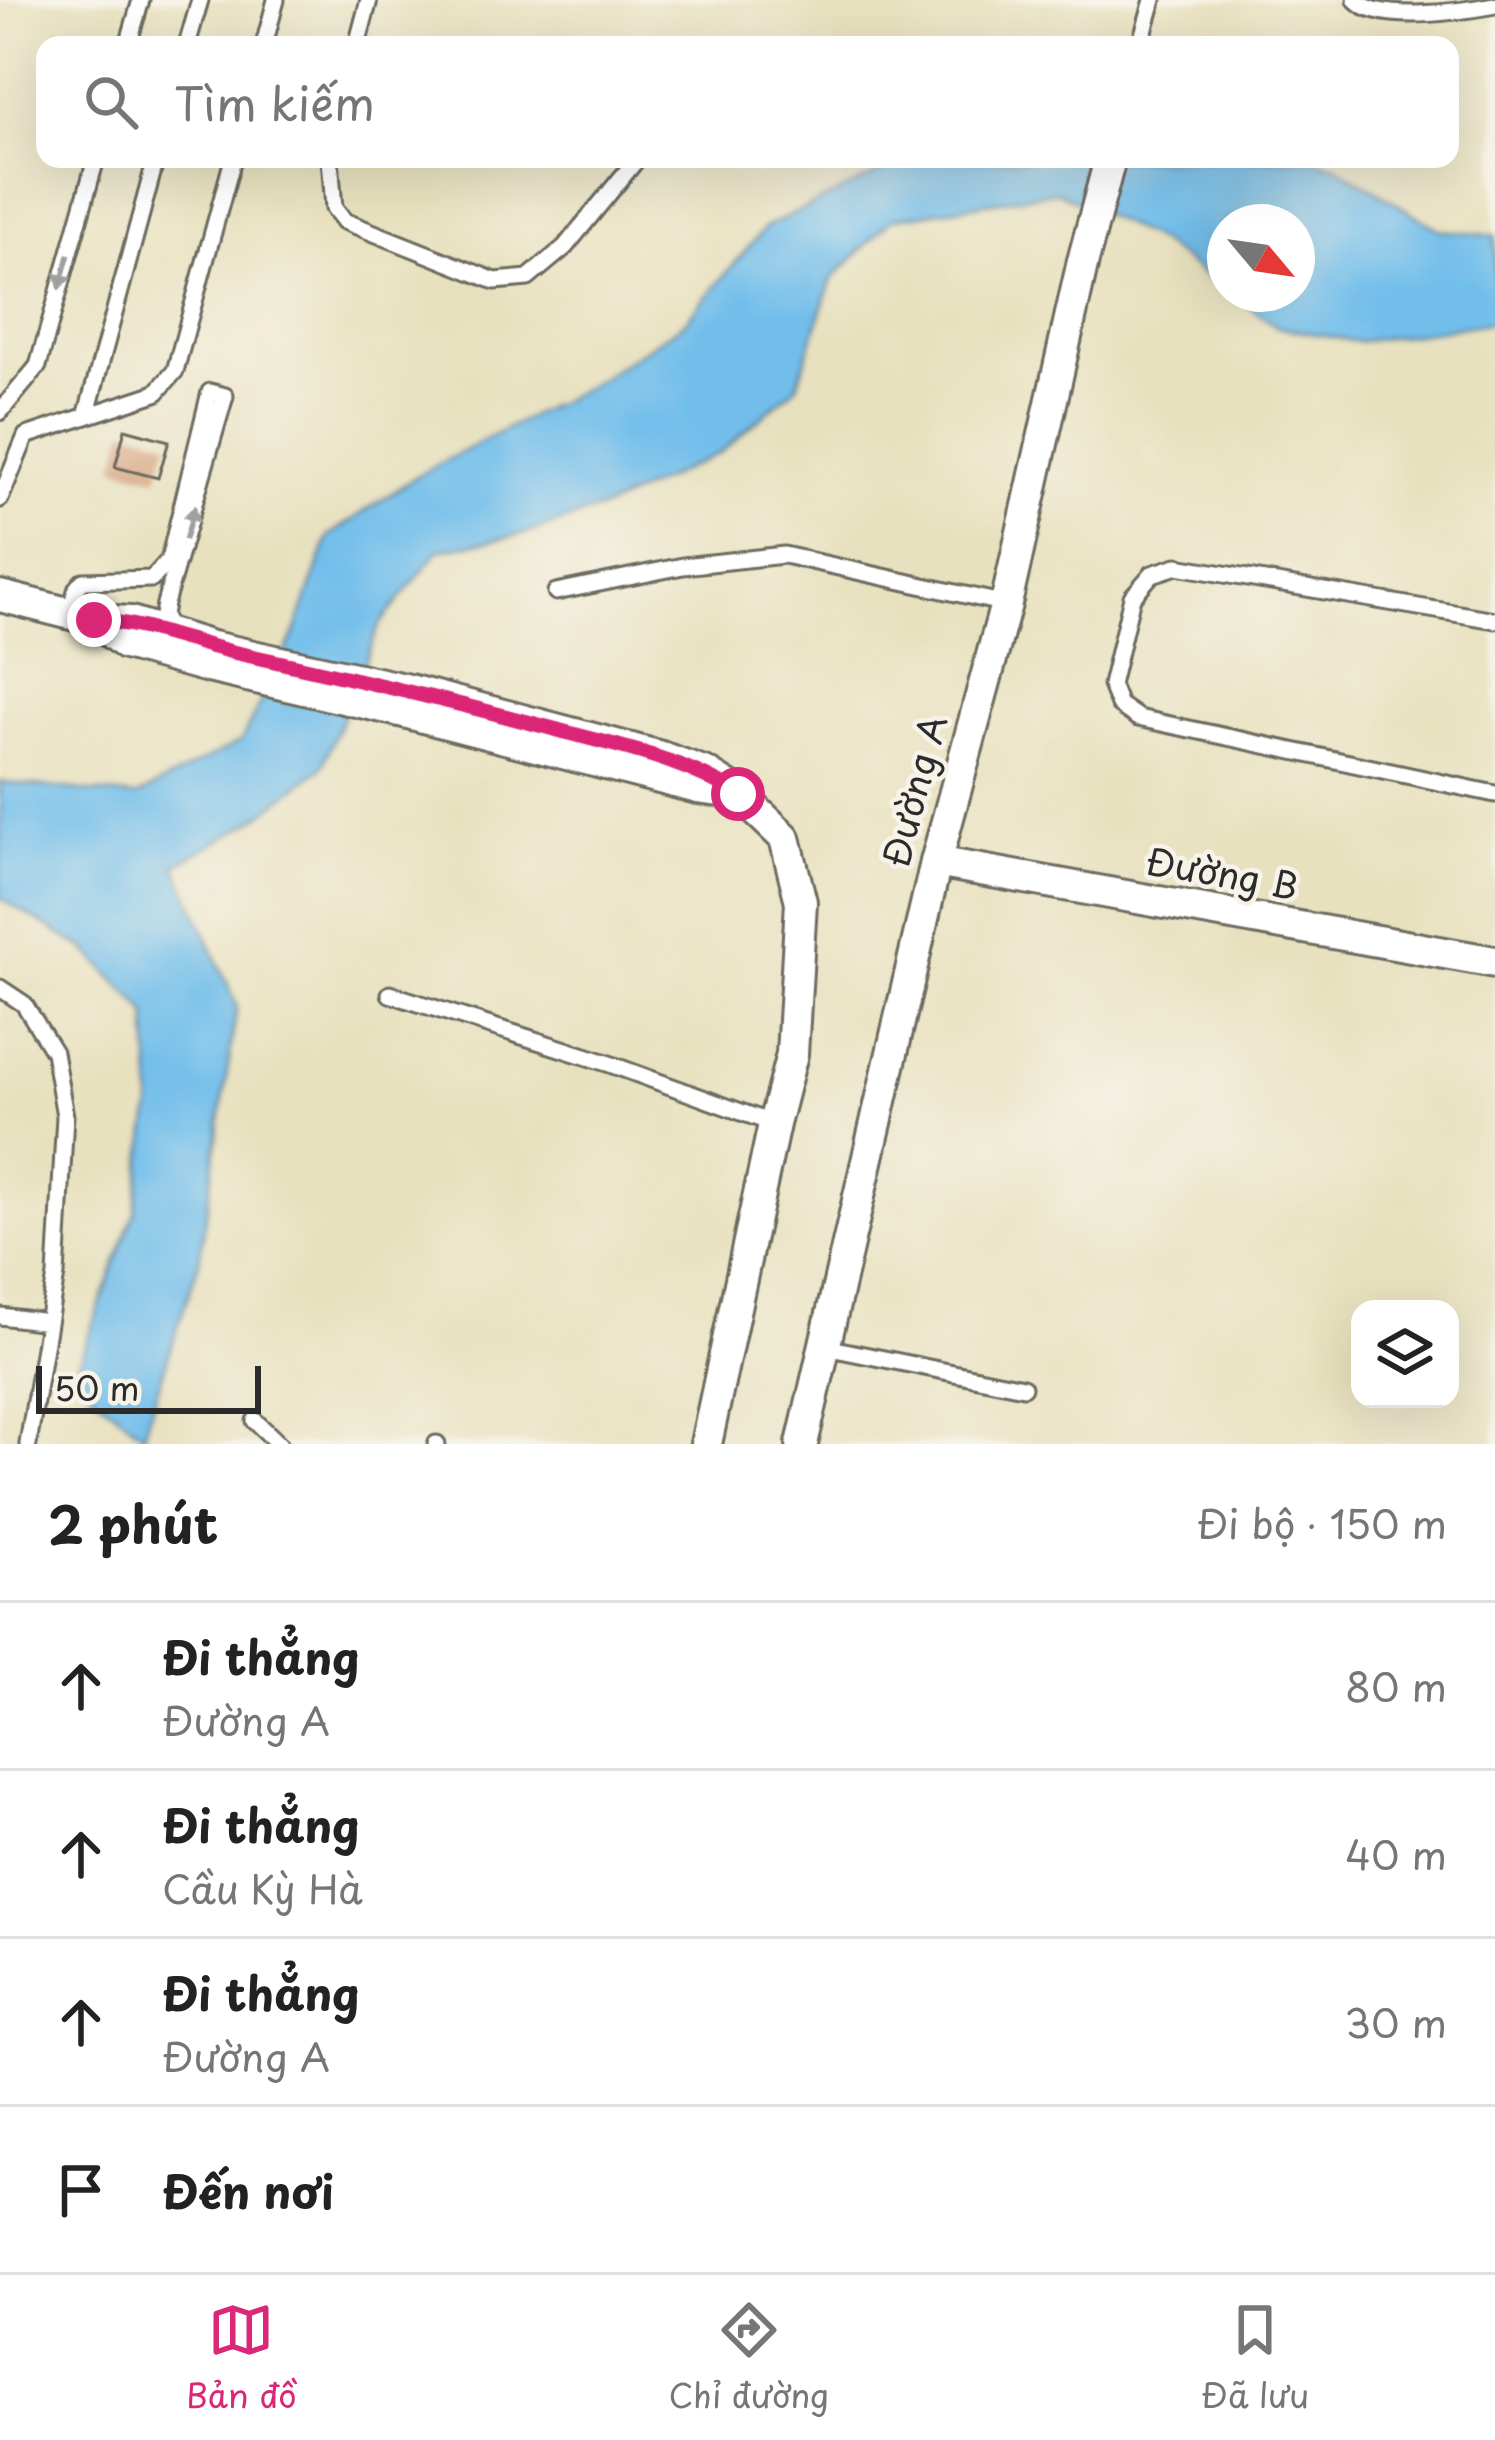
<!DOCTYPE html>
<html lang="vi">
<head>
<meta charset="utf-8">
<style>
  :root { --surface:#fff; --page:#f2f2f2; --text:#222; --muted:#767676; --line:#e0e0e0; --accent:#db2777 }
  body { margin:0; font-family:"Playpen Sans",sans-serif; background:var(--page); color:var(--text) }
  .controls { position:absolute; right:36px; bottom:36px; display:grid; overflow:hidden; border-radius:24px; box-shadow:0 12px 48px #0002 }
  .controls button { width:108px; height:108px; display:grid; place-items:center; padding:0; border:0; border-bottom:3px solid var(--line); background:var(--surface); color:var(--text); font:60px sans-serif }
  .compass { position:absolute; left:1207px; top:204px; width:108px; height:108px; border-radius:50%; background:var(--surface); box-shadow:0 12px 48px #0002; rotate:119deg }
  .scale { position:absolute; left:36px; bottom:30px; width:225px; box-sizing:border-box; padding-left:12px; border:6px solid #2b2b2b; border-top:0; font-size:33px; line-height:42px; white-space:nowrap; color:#2b2b2b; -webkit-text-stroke:9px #f7f3e8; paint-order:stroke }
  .stop { position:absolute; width:36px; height:36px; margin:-27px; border:9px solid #db2777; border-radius:50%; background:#fff }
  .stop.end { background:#db2777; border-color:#fff; box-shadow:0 3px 12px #0008 }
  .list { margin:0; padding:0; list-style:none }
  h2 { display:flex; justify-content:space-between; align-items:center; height:156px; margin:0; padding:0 48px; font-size:51px }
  h2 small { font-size:39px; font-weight:400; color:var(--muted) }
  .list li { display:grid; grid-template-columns:78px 1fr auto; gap:36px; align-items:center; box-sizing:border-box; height:168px; padding:0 48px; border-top:3px solid var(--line) }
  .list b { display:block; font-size:45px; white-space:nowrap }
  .list p { margin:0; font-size:39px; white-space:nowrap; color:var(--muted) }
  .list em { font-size:39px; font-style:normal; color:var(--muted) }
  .icon { flex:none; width:66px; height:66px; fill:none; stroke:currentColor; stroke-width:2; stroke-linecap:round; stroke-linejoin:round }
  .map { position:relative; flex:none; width:1495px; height:1444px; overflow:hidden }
  .search { position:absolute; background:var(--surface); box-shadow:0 12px 48px #0002; left:36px; right:36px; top:36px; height:132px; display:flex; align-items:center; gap:30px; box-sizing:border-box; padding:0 42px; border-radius:24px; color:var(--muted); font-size:45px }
  .sheet { height:828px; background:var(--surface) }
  nav { display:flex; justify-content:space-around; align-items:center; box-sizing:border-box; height:168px; border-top:3px solid var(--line); background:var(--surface); font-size:33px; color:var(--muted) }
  nav a { display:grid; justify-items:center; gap:6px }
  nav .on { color:var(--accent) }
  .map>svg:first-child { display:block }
</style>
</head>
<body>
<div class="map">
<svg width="1495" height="1444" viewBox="0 0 1495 1444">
  <rect width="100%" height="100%" fill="#f7f3e8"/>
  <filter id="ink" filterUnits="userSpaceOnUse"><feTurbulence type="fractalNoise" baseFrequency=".00833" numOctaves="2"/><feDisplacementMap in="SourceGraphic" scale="24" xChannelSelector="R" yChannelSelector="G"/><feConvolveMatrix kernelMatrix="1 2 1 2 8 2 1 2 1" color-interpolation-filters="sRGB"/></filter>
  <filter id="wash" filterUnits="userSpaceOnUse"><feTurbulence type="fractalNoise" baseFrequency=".004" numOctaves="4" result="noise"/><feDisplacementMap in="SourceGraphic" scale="48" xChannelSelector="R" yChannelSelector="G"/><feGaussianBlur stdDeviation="2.7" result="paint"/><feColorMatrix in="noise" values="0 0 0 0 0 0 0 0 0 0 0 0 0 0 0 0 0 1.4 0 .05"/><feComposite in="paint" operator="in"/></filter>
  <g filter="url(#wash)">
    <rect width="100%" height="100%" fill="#e8e1bf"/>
    <path fill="#71beeb" stroke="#4e748b" stroke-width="3" d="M 909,159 L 1312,159 L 1334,165 L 1440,230 L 1495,236 L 1495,322 L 1358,342 L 1278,327 L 1231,294 L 1297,294 L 1297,222 L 1225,222 L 1225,290 L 1160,243 L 1057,191 L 892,219 L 832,279 L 797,386 L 721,452 L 609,506 L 525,534 L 439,550 L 380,624 L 322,767 L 253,821 L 176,865 L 237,1006 L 199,1262 L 143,1434 L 73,1377 L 135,1211 L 152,1099 L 147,1013 L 85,949 L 0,898 L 0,782 L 136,797 L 241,741 L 293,638 L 329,536 L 418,475 L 590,385 L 683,324 L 766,227 Z"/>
    <g id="blocks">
      <path fill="#d39a72" d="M 125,429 L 169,441 L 158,478 L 115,467 Z"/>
    </g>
  </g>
  <g filter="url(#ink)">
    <use href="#blocks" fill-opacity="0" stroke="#6d6b5f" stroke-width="3"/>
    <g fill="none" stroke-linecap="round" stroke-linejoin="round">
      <g stroke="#6d6b5f" stroke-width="21">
        <path id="service" d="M 1356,0 C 1380,24 1462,11 1495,5
          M 128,45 L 141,0
          M 187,45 L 200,0
          M 264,45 L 276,0
          M 357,45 L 369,0
          M 1140,45 L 1153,0
          M 330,159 L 334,208 L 344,221 L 495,281 L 528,278 L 565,247 L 637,159
          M 0,412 L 38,366 L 96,159
          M 87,413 L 156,159
          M 0,499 L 26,436 L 156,393 L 175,371 L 233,159
          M 556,592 L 683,566 L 784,555 L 1006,604
          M 69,613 L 77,588 L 83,581 L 152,579 L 169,560 L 210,392 L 225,396 L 165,604 L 163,615 L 169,632
          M 1495,620 L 1177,566 L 1152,574 L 1132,597 L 1111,685 L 1119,705 L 1138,718 L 1495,794
          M 0,988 L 24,1004 L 54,1052 L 65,1116 L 56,1275 L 28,1444
          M 390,994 L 607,1063 L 774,1124
          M 0,1316 L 48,1322
          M 825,1347 L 1023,1387
          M 255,1421 L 279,1444
          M 436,1444 L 437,1444"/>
      </g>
      <g stroke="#6d6b5f" stroke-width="36">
        <path id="minor" d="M 0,596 L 95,620
          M 936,862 L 1495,962
          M 706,1444 L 774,1124 L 792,1054 L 801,902 L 785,838 L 738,793 L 706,773 L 661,757 L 409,690 L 212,647 L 131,622 L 95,620 L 125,644 L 208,667 L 404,712 L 698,788 L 738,793
          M 802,1444 L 936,862 L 1006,604 L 1083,261 L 1110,159"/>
      </g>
      <use href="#service" stroke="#fff" stroke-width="15"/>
      <use href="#minor" stroke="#fff" stroke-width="30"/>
    </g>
    <defs><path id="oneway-solid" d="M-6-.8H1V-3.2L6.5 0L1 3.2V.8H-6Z" transform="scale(3)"/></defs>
    <g fill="#a0a0a0">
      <use href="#oneway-solid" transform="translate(64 272) rotate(106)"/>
      <use href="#oneway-solid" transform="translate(190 523) rotate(-73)"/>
    </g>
  </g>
  <g fill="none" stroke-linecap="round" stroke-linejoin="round" filter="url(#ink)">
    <path stroke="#db2777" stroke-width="15" d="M 94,620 C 144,623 188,642 237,653 C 344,676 451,701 558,730 C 620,747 683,759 738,794"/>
  </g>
  <g text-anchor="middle" stroke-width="9" stroke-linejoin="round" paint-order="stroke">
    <g font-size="36" fill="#2b2b2b" stroke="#f7f3e8">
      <text transform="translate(915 791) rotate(-75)" y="13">Đường A</text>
      <text transform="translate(1222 874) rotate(10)" y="13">Đường B</text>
    </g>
  </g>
</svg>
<div class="controls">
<button><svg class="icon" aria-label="layers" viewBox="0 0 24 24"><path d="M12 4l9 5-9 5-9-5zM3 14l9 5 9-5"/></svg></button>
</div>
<svg class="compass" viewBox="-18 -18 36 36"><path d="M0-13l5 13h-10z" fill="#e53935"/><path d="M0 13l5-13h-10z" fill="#767676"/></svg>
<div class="scale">50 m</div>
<div class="stop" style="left:738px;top:794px"></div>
<div class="stop end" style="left:94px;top:620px"></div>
<div class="search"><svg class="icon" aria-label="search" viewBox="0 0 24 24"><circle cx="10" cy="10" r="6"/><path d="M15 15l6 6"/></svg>Tìm kiếm</div>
</div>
<section class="sheet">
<h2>2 phút<small>Đi bộ · 150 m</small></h2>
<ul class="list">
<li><svg class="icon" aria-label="ahead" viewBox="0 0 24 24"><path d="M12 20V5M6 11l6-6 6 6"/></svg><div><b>Đi thẳng</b><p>Đường A</p></div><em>80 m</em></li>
<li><svg class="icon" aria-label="ahead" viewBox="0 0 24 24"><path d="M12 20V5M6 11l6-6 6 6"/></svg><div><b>Đi thẳng</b><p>Cầu Kỳ Hà</p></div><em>40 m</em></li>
<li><svg class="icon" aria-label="ahead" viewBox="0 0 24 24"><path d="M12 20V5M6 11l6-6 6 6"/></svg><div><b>Đi thẳng</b><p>Đường A</p></div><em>30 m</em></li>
<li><svg class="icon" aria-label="arrive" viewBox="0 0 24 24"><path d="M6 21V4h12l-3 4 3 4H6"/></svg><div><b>Đến nơi</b></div></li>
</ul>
</section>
<nav>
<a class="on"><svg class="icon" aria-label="map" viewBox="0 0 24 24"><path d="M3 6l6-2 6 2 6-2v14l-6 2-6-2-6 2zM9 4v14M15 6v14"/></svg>Bản đồ</a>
<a><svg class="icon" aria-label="directions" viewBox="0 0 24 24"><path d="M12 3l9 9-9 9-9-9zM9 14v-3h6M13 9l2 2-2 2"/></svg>Chỉ đường</a>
<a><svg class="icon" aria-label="saved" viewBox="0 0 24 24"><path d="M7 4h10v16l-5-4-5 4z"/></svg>Đã lưu</a>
</nav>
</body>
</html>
